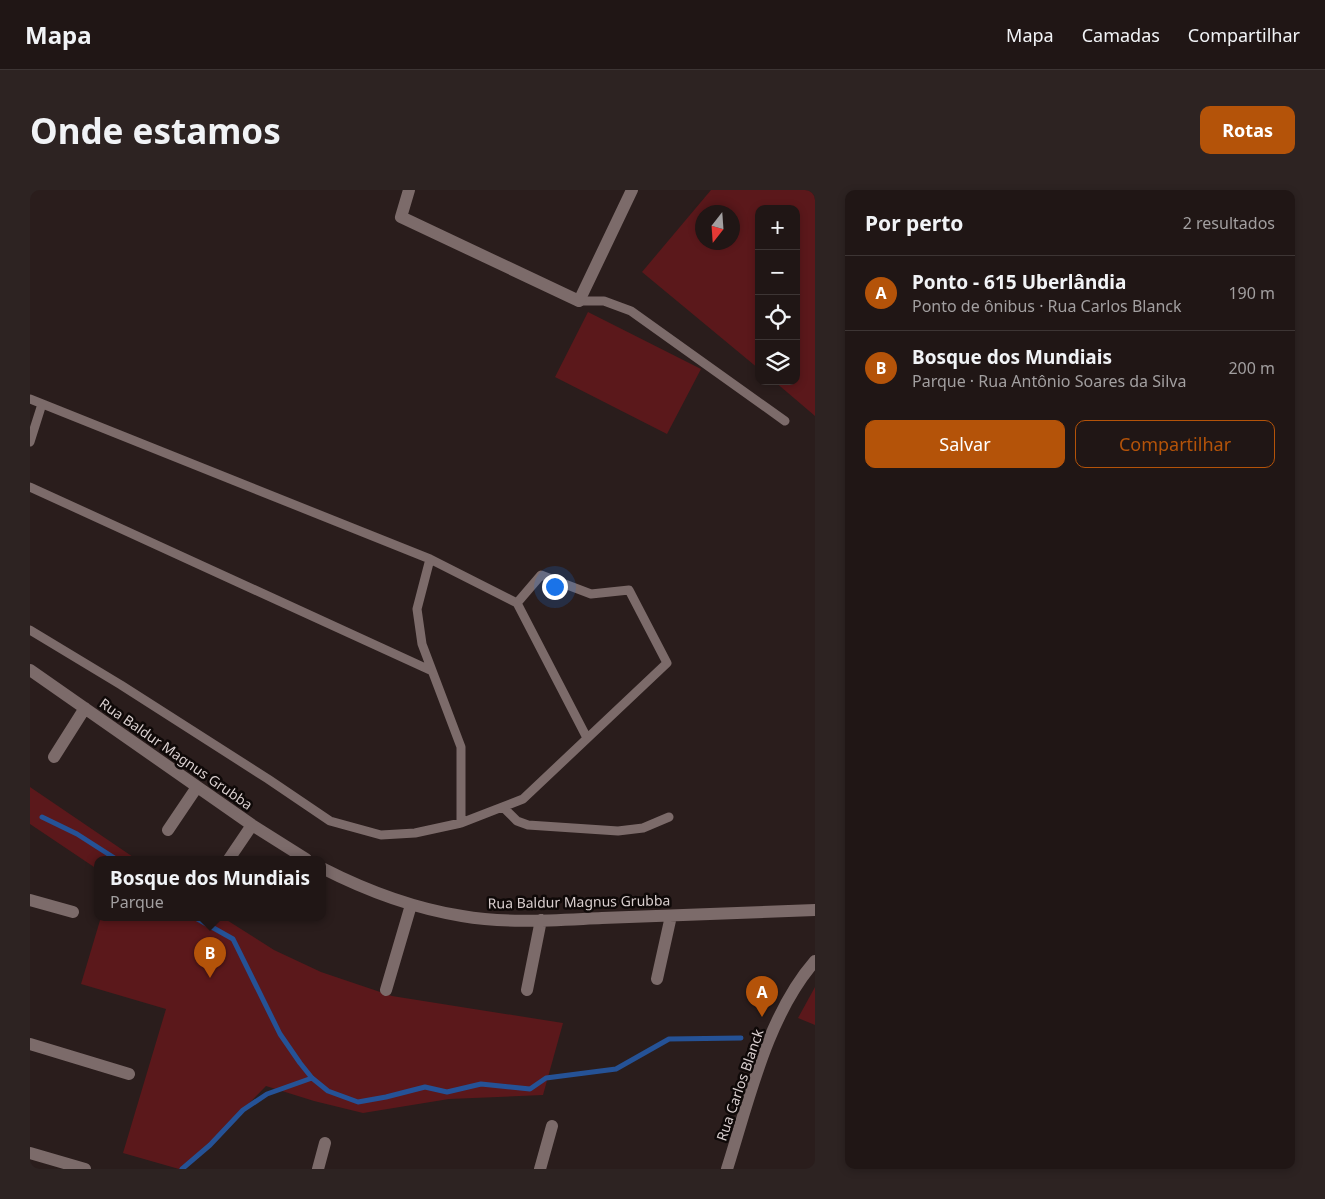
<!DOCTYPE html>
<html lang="pt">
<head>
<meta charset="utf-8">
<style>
  :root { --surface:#201615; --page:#2d2322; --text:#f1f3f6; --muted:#a29fa0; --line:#3d3534; --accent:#b45309 }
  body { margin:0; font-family:"Noto Sans",sans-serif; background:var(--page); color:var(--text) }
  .controls { position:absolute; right:15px; top:15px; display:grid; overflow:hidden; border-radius:10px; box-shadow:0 2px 8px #0003 }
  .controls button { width:45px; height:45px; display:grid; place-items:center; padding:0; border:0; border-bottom:1px solid var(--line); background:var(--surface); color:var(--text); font:25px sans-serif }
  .compass { position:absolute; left:665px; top:15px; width:45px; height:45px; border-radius:50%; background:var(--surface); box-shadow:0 2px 8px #0003; rotate:197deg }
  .you { position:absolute; left:524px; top:396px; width:18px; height:18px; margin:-12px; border:4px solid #fff; border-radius:50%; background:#1a73e8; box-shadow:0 0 0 8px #1a73e833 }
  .badge { display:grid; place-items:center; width:32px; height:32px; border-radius:50%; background:var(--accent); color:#fff; font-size:16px; font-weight:700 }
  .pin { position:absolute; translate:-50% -41px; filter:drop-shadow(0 1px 2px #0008) }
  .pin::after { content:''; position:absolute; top:26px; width:18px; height:15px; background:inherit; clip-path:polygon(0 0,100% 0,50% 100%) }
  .popup { position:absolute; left:64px; top:666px; width:232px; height:65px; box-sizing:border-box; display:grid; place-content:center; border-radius:10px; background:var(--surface); filter:drop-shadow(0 1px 4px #0005); font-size:16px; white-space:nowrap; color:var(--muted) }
  .popup b { font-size:19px; color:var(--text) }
  .popup::after { content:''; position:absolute; left:50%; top:100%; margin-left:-10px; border:10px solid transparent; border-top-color:var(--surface) }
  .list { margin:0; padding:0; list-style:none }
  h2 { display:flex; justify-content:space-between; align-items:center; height:65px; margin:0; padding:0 20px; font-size:21px }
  h2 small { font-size:16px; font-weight:400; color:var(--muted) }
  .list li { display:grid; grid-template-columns:32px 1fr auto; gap:15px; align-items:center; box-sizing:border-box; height:75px; padding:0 20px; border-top:1px solid var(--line) }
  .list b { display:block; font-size:19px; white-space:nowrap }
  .list p { margin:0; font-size:16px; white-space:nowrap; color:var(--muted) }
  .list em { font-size:16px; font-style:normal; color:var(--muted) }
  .actions { display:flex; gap:10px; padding:15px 20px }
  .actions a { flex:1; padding:11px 0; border:1px solid var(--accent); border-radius:10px; text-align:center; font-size:18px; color:var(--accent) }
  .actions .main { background:var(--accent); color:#fff }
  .icon { flex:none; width:28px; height:28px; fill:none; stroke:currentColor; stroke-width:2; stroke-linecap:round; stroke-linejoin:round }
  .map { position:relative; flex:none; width:785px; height:979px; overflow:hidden; border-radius:10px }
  header { display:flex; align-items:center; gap:30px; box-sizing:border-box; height:70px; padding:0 25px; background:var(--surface); border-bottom:1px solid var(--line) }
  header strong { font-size:24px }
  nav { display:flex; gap:28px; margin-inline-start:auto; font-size:18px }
  .intro { display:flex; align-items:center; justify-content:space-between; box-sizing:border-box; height:120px; padding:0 30px }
  h1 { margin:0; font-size:35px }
  .button { padding:12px 22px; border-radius:10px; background:var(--accent); color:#fff; font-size:18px; font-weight:700 }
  main { display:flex; gap:30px; padding:0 30px }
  aside { flex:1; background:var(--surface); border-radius:10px; box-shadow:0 2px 8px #0003 }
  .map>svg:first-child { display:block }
</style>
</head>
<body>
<header>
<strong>Mapa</strong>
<nav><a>Mapa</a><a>Camadas</a><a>Compartilhar</a></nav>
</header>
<div class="intro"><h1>Onde estamos</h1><a class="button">Rotas</a></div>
<main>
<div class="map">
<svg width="785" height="979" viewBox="0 0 785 979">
  <rect width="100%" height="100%" fill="#2a1d1c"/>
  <path fill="#5b181b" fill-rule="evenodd" d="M 681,0 L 785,0 L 785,226 L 744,191 L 766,191 L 766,19 L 729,19 L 729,179 L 612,82 ZM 672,22 L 702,22 L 702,52 L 672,52 Z
    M 558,122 L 671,179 L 637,244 L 525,187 Z
    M 0,597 L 106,669 L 68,669 L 67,679 L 0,634 Z
    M 71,727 L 192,727 L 244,760 L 291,782 L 362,806 L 533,833 L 513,905 L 419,909 L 333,923 L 284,911 L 236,896 L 155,979 L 149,979 L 93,963 L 136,819 L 51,794 Z
    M 785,797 L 785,835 L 768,828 Z"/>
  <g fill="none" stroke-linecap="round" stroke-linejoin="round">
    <path stroke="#255296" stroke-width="5" d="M 12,627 L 47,644 L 86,669
      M 164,727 L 203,749 L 250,844 L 270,873 L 282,888 L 298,901 L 328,912 L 356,907 L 395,897 L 417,902 L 451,894 L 500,899 L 516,888 L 586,879 L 639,849 L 711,848
      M 152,979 L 180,955 L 213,920 L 237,904 L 282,888"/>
    <path stroke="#7c6b6a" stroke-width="9" d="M 549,111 L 574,111 L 601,121 L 755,231
      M 0,209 L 400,369 L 487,413 L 511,385 L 561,404 L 599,400 L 637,473 L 493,609 L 431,633 L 385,643 L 351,645 L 300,631 L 238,589 L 91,495 L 0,440
      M 0,252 L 12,214
      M 0,297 L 402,481
      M 400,369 L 387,419 L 392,454 L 431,557 L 431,633
      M 487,413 L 557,548
      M 473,617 L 487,631 L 498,635 L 588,641 L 613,638 L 639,627"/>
    <path stroke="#7c6b6a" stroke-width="12" d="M 379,0 L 371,27 L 549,111 L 602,0
      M 0,480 L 222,635 L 276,669
      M 24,567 L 55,518
      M 138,640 L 167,597
      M 199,669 L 222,635
      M 292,678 C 337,701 382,718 432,726 C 477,734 526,730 572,728 C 643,726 714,723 785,720
      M 0,710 L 43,722
      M 627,789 L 641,726
      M 356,800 L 381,715
      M 497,800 L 511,730
      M 0,854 L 99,884
      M 0,963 L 55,979
      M 288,979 L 295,953
      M 510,979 L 522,936
      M 697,979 C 719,910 737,826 785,771"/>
  </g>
  <g text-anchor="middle" stroke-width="5" stroke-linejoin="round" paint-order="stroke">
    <g font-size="14" fill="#d9cfcf" stroke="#0f0908">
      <text transform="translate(146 564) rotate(35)" y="5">Rua Baldur Magnus Grubba</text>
      <text transform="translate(549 712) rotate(-1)" y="5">Rua Baldur Magnus Grubba</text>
      <text transform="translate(710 895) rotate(-71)" y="5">Rua Carlos Blanck</text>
    </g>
  </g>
</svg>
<div class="controls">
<button>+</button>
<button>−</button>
<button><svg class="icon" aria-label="locate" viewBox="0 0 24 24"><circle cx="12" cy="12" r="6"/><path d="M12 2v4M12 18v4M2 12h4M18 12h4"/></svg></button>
<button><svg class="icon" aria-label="layers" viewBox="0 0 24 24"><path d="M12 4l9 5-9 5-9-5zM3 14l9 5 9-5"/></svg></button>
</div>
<svg class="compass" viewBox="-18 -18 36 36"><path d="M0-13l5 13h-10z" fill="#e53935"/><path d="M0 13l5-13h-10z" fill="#a29fa0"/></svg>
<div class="you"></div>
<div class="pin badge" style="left:732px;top:827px">A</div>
<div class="pin badge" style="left:180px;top:788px">B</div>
<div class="popup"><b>Bosque dos Mundiais</b>Parque</div>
</div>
<aside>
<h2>Por perto<small>2 resultados</small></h2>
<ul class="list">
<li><span class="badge">A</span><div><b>Ponto - 615 Uberlândia</b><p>Ponto de ônibus · Rua Carlos Blanck</p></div><em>190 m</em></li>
<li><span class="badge">B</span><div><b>Bosque dos Mundiais</b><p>Parque · Rua Antônio Soares da Silva</p></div><em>200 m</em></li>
</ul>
<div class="actions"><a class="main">Salvar</a><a>Compartilhar</a></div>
</aside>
</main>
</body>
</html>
